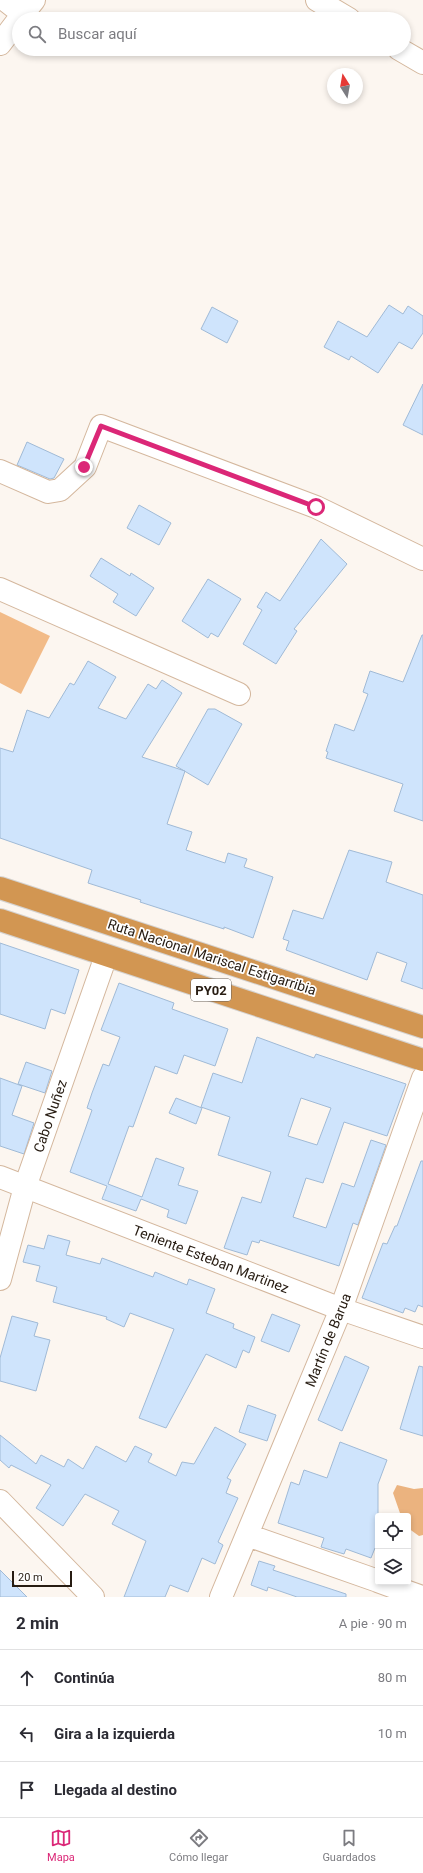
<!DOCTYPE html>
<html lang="es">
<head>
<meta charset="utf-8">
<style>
  :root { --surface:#fff; --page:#f7f7f7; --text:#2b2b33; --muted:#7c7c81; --line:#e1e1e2; --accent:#db2777 }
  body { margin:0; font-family:Roboto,sans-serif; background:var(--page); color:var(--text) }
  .controls { position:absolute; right:12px; bottom:12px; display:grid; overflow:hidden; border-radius:4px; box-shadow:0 2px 6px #0003 }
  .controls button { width:36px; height:36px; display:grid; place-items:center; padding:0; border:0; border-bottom:1px solid var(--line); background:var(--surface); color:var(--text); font:20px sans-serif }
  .compass { position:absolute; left:327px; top:68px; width:36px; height:36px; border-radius:50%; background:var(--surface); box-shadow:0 2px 6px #0003; rotate:349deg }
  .scale { position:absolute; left:12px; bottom:10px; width:60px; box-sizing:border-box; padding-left:4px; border:2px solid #271c12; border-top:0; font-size:11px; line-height:14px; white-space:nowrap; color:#271c12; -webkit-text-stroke:3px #fff; paint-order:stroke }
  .stop { position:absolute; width:12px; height:12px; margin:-9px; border:3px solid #db2777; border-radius:50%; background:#fff }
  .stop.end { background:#db2777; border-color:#fff; box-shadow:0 1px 4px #0008 }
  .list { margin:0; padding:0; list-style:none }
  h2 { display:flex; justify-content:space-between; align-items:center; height:52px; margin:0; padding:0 16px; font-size:17px }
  h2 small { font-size:13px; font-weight:400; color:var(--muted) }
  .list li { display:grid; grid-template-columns:26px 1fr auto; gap:12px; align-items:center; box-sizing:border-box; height:56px; padding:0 16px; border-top:1px solid var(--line) }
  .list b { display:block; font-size:15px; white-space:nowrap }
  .list em { font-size:13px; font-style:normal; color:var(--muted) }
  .icon { flex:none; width:22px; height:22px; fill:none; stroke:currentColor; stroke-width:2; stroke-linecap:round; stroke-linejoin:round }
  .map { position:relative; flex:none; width:423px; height:1597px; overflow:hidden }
  .search { position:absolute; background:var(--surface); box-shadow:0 2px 6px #0003; left:12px; right:12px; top:12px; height:44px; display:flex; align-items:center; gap:10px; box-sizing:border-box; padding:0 14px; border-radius:22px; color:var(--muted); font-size:15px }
  .sheet { height:220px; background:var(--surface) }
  nav { display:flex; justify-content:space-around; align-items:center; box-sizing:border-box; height:56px; border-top:1px solid var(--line); background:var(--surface); font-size:11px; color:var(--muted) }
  nav a { display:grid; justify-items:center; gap:2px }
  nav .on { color:var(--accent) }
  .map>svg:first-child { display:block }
</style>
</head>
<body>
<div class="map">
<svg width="423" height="1597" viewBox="0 0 423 1597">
  <rect width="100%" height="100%" fill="#fcf6f0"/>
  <path fill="#f2bb88" d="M 0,612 L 50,636 L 21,694 L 0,683 Z"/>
  <path fill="#ebb37f" d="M 397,1485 L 414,1489 L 423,1488 L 423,1535 L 419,1536 L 408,1528 L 408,1516 L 401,1516 L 393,1493 Z"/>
  <path fill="#cfe4fc" stroke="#a0bad6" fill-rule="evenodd" d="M 389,305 L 403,314 L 408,306 L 423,316 L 423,333 L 412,349 L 399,342 L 378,373 L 351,356 L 349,360 L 324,347 L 338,321 L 367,337 Z
    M 212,307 L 238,321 L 227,343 L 201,329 Z
    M 423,384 L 423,435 L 403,425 Z
    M 27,442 L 64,459 L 54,478 L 50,479 L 17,465 Z
    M 139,505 L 171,523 L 159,545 L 127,528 Z
    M 321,539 L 347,564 L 294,629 L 297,631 L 276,664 L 243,644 L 262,610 L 257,607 L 266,592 L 280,601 Z
    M 101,558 L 130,576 L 131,573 L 154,588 L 136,616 L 113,602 L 118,594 L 90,576 Z
    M 208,579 L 241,599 L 218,637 L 211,633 L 208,638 L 182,621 Z
    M 422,635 L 423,635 L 423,821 L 394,811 L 403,784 L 326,758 L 328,752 L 326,751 L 335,724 L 354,731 L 368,694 L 363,692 L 370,671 L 403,682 Z
    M 88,661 L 116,677 L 98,708 L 126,719 L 148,684 L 156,689 L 162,680 L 182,693 L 142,757 L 185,771 L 167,824 L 192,832 L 186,850 L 225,863 L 228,853 L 247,859 L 244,867 L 273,877 L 253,938 L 224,927 L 224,929 L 140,902 L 141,900 L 88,883 L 92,870 L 0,838 L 0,748 L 13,752 L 27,710 L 49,718 L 70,683 L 74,685 Z
    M 208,709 L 215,709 L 242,724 L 208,785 L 176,766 Z
    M 349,850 L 392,862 L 386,882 L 423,895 L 423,989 L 401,981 L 407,963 L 377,952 L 367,980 L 286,950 L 289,941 L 283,939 L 293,910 L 323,919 Z
    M 0,943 L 79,970 L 65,1014 L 51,1009 L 45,1029 L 0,1014 Z
    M 119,983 L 174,1003 L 172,1009 L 228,1029 L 215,1066 L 184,1055 L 177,1074 L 155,1066 L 133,1127 L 129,1126 L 108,1184 L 142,1197 L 156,1158 L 184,1168 L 178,1185 L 198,1191 L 186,1224 L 167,1217 L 169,1210 L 141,1199 L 136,1211 L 102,1199 L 107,1186 L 70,1172 L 92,1110 L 87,1108 L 92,1093 L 103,1064 L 109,1066 L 120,1037 L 101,1030 Z
    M 257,1037 L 314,1058 L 316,1054 L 406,1084 L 387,1136 L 344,1122 L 323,1183 L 306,1178 L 293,1217 L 326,1228 L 342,1183 L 354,1187 L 371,1140 L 386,1145 L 358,1225 L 353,1223 L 339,1266 L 260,1240 L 259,1243 L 252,1241 L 247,1255 L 224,1248 L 242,1197 L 261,1203 L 271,1172 L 218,1155 L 230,1117 L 201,1107 L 213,1073 L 242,1083 ZM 301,1098 L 331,1108 L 317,1145 L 288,1136 Z
    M 26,1062 L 52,1071 L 45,1093 L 18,1084 Z
    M 0,1078 L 22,1086 L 12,1115 L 34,1123 L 24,1154 L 0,1146 Z
    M 176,1098 L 202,1108 L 196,1124 L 169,1113 Z
    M 421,1161 L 423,1161 L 423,1307 L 418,1305 L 415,1312 L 405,1308 L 403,1313 L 362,1298 L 383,1243 L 387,1244 L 395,1226 L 397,1226 Z
    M 48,1235 L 70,1241 L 66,1255 L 100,1264 L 102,1258 L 153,1277 L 155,1272 L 187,1285 L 189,1279 L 215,1289 L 206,1313 L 234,1324 L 233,1328 L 255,1337 L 249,1353 L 243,1350 L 236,1368 L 206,1354 L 166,1428 L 139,1418 L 174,1329 L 130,1313 L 124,1327 L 106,1319 L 107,1317 L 53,1302 L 57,1287 L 36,1281 L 40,1266 L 23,1262 L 28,1245 L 44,1249 Z
    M 272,1314 L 300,1325 L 289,1352 L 261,1341 Z
    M 12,1316 L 38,1323 L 34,1336 L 50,1340 L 36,1391 L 0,1381 L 0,1358 Z
    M 345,1356 L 369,1367 L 342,1431 L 318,1420 Z
    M 419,1366 L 423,1367 L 423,1436 L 400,1429 Z
    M 248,1405 L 276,1415 L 267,1441 L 239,1432 Z
    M 215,1427 L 246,1444 L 227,1478 L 231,1480 L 226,1493 L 238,1498 L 218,1542 L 223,1545 L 215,1564 L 202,1558 L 188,1592 L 170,1585 L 165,1597 L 124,1597 L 146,1541 L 112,1524 L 119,1511 L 85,1494 L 63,1526 L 36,1508 L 51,1485 L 11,1465 L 9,1468 L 0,1460 L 0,1435 L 36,1464 L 41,1455 L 64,1467 L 68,1459 L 83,1469 L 96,1446 L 126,1462 L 135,1446 L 152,1454 L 148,1462 L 176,1476 L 182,1462 L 194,1464 Z
    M 340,1442 L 387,1460 L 378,1484 L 378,1550 L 375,1548 L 371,1558 L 346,1549 L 344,1554 L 321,1547 L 324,1538 L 278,1523 L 291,1482 L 299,1485 L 304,1470 L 327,1478 Z
    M 259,1561 L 275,1566 L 273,1570 L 346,1594 L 346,1597 L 297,1597 L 268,1587 L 267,1591 L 251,1585 Z
    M 0,1570 L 27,1597 L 0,1597 Z"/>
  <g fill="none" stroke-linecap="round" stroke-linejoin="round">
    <g stroke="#d4b79d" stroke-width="24">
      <path id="minor" d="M 5,0 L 23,14
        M 317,0 L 349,19
        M 19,19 L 34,0
        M 0,44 L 19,19
        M 399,49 L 423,63
        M 0,471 L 48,492 L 60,490 L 85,467 L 101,426 L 316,507 L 423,559
        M 0,589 L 239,694
        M 0,1279 L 25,1187 L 106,956
        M 0,1501 L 93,1597
        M 247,1535 L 378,1581
        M 380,1582 L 422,1597
        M 221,1597 L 341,1309 L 423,1078"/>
    </g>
    <g stroke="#d4b79d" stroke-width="24">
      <path id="tertiary" d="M 0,1177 L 341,1309 L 423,1337"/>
    </g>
    <g stroke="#d4d2d0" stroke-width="24">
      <path id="trunk" d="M 0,888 L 423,1027
        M 0,920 L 423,1060"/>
    </g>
    <use href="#minor" stroke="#fff" stroke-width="22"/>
    <use href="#tertiary" stroke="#fff" stroke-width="22"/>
    <use href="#trunk" stroke="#d29652" stroke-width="22"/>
  </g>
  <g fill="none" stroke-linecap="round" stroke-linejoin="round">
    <path stroke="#db2777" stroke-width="5" d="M 84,467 L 101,426 L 316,507"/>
  </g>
  <g text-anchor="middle" stroke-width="3.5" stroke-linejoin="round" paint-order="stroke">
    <rect fill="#fff" stroke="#686059" stroke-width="1" x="191" y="979" width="40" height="22" rx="3"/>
    <g font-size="13" font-weight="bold" fill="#271c12">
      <text x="211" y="995">PY02</text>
    </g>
    <g font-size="14" fill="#271c12" stroke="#fff">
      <text transform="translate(212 957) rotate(18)" y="5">Ruta Nacional Mariscal Estigarribia</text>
      <text transform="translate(50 1116) rotate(-71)" y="5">Cabo Nuñez</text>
      <text transform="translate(211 1259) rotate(21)" y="5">Teniente Esteban Martinez</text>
      <text transform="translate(328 1340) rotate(-68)" y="5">Martín de Barua</text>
    </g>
  </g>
</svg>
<div class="controls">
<button><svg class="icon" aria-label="locate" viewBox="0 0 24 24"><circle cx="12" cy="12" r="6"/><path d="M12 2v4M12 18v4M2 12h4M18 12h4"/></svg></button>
<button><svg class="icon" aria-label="layers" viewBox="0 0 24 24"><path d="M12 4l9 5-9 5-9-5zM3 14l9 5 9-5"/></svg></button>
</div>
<svg class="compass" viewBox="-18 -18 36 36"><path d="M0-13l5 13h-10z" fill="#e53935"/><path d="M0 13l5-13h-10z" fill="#7c7c81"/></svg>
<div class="scale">20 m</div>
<div class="stop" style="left:316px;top:507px"></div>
<div class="stop end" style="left:84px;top:467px"></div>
<div class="search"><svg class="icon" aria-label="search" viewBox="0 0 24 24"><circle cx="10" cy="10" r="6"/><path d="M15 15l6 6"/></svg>Buscar aquí</div>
</div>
<section class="sheet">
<h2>2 min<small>A pie · 90 m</small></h2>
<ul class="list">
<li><svg class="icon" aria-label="ahead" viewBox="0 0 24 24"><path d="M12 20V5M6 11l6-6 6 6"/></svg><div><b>Continúa</b></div><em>80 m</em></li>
<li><svg class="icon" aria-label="left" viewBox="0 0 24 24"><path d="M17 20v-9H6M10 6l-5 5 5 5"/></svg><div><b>Gira a la izquierda</b></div><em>10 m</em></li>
<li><svg class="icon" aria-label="arrive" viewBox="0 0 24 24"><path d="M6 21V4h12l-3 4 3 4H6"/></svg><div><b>Llegada al destino</b></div></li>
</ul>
</section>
<nav>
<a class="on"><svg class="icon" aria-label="map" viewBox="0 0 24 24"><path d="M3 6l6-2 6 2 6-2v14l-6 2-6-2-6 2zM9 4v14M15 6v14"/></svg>Mapa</a>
<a><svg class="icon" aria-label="directions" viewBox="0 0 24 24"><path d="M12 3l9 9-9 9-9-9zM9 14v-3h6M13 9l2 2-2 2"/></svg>Cómo llegar</a>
<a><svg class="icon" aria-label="saved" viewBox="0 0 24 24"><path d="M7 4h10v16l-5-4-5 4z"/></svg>Guardados</a>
</nav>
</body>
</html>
